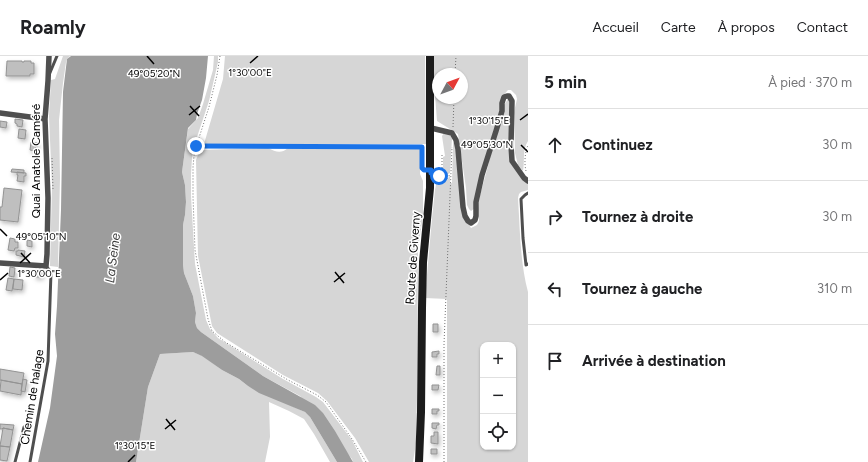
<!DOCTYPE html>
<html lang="fr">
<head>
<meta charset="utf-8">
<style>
  :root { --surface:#fff; --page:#f6f6f6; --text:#202124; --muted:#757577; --line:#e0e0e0 }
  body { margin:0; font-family:Figtree,sans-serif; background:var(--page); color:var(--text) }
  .controls { position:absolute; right:12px; bottom:12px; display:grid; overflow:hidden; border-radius:8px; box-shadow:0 1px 3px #0004 }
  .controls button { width:36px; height:36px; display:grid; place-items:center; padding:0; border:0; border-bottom:1px solid var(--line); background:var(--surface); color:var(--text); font:20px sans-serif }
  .compass { position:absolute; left:432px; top:12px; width:36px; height:36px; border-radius:50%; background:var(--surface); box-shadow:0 1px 3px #0004; rotate:49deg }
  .stop { position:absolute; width:12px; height:12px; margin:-9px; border:3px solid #1a73e8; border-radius:50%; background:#fff }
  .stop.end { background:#1a73e8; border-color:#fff; box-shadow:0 1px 4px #0008 }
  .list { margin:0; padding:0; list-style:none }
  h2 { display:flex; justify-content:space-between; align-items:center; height:52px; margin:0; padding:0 16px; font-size:17px }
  h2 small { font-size:13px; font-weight:400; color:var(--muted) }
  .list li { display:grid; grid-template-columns:26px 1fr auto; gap:12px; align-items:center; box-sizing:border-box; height:72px; padding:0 16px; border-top:1px solid var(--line) }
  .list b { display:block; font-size:15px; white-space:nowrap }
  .list em { font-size:13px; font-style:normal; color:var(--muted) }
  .icon { flex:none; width:22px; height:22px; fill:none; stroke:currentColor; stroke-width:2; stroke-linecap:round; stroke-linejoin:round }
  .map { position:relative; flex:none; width:528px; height:406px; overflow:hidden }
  header { display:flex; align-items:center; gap:24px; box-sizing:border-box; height:56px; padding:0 20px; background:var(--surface); border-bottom:1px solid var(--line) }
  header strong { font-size:19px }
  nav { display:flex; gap:22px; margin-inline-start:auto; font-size:14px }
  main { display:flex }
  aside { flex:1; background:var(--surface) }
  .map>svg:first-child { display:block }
</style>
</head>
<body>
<header>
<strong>Roamly</strong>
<nav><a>Accueil</a><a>Carte</a><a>À propos</a><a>Contact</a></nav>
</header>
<main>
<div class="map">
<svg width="528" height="406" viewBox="0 0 528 406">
  <defs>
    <filter id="shadow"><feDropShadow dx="1.5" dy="2.5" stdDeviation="2" flood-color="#0004"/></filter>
  </defs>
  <rect width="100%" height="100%" fill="#fff"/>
  <path fill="#d6d6d6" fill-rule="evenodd" d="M 63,0 L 70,0 L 67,3 L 66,6 L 63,27 L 59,64 L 60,122 L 58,211 L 50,210 L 52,130 L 49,60 L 51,24 L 55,23 Z
    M 214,0 L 218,0 L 218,6 L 209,45 L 194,90 L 192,102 L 191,118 L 191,140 L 195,208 L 206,264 L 210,273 L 218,282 L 283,323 L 316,341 L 323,346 L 352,384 L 363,406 L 353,406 L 352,403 L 300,340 L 263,320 L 201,276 L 197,272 L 195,266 L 196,257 L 193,240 L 184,217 L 183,209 L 183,169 L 185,159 L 186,146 L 185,129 L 182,116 L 188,73 L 198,62 L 203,48 L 213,14 Z
    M 225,0 L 425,0 L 426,88 L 204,88 L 223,23 Z
    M 432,0 L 528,0 L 528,85 C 522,94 525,105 523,115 L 518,109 L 515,97 L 514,56 L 517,43 L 516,39 L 511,34 L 508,34 C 502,40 501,48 500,57 L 475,152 L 471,155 L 469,153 L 467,149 L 466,132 L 458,78 L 437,65 ZM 438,18 L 462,18 L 462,42 L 438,42 Z
    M 508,43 L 510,43 L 511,103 L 528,126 L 528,134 L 521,136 L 519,138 L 518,142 C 520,173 520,206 528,236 L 528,406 L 447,406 L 447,243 L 425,242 L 432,162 L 435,134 L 438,118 L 439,123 L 441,124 L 443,122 L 444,118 L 446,124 L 448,123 L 450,119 L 450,127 L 452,127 L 453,87 L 455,85 L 463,158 L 471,172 L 477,169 L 479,165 L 478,153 L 480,139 L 485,121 L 488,110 L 490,101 L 504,49 ZM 483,289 L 513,289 L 513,391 L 483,391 Z
    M 444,77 L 450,78 L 452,82 L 450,117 L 448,118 L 447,122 L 445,117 L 443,115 L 443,101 L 445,100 L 442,80 Z
    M 268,92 C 276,96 281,98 288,92 L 420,93 L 420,118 L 423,125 L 423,160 L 418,193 L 417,342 L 416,387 L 413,406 L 369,406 L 355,382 L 327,345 L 318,337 L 283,319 L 217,277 L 212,270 L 198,200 L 196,104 L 200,94 Z
    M 193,296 L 203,300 L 222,314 L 239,323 L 248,330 L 305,356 L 310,361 L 337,406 L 330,406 L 314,378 L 304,363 L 289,355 L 269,346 L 270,381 L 265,406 L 136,406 L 148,331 L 160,298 Z"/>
  <path fill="#9d9d9d" d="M 71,0 L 208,0 L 206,22 L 202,44 L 197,58 L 196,64 L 188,72 L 182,116 L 185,129 L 186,146 L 185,159 L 183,169 L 183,209 L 184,217 L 193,240 L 196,257 L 195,266 L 197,272 L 201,276 L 263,320 L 315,349 L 323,357 L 335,375 L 353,406 L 337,406 L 310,361 L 305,356 L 259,337 L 248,330 L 239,323 L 222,314 L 202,300 L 193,296 L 160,298 L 148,331 L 136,406 L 38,406 L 50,352 L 57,300 L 55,278 L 57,250 L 61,154 L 63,36 L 67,3 Z"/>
  <path fill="#bfbfbf" stroke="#939393" filter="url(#shadow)" d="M 7,5 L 22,5 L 22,6 L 24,6 L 24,5 L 31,5 L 31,7 L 34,7 L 34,18 L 30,18 L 30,20 L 6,20 Z
    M 15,63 L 23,64 L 22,71 L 17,70 L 17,68 L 15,67 Z
    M 0,65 L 7,66 L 6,72 L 0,71 Z
    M 19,73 L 26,74 L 25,83 L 18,82 Z
    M 31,86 L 38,87 L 37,91 L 36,90 L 35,95 L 30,94 Z
    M 12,113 L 24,114 L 24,117 L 11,116 Z
    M 17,116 L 26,117 L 26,120 L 24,120 L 24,126 L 17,125 L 18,119 L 17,119 Z
    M 4,132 L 22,134 L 18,166 L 0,164 L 0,151 L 2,151 Z
    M 10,182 L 15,183 L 15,186 L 18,186 L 18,192 L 15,192 L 14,195 L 8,194 Z
    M 27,184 L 32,185 L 32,191 L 27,190 Z
    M 18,194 L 25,195 L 24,201 L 16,199 L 16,195 L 18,195 Z
    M 10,211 L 15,212 L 14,221 L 9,220 Z
    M 35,215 L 42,215 L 42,221 L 35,221 Z
    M 8,222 L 14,223 L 12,235 L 6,234 Z
    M 14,223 L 23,224 L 22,234 L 13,233 Z
    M 433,268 L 438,268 L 438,276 L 433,276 Z
    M 439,295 L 439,298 L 437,298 L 437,301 L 432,301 L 432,296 Z
    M 437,310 L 440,310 L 440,319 L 436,319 Z
    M 0,313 L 24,317 L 22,328 L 0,324 Z
    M 23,323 L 27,324 L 25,336 L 21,335 Z
    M 1,324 L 22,328 L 21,339 L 0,335 Z
    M 432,329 L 439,329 L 438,334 L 432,334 Z
    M 432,353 L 439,353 L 439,355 L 437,355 L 437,358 L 432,358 Z
    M 432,367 L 439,367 L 439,369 L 437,369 L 436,373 L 432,372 Z
    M 0,368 L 14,369 L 13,374 L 3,372 L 2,373 L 0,373 Z
    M 3,372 L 13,374 L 10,391 L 0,390 Z
    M 434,376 L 438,376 L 438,388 L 431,387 L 431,380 L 434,380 Z
    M 0,390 L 10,391 L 7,405 L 0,404 Z
    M 431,393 L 437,393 L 437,398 L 431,398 Z"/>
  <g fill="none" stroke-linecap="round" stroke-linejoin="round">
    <path stroke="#717171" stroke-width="1" stroke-dasharray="1 2" stroke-linecap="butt" d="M 220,0 L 217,19 L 209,51 L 196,91 L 194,100 L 193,111 L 193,141 L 195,194 L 208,263 L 212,275 L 218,280 L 225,286 L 288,324 L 317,339 L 326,346 L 352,383 L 366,406
      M 455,18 L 456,0
      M 453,71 L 454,42
      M 196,91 L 422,91 L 422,112 L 423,113
      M 442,99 L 442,115 L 443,117
      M 52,102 L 53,133
      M 526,115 C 524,107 525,96 528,89
      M 436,117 L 439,117 L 440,123 L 441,123 L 443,117 L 447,123 L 450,118
      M 444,406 L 444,288 L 452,91"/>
    <path stroke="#4f4f4f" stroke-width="3" d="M 49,19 L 57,0
      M 528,137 L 525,139 L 521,143 L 523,182 L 526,209 L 528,208
      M 15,406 L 24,371
      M 30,406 L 48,305 L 51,216 L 46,210"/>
    <path stroke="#4f4f4f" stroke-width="5.5" d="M 0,57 L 45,63
      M 431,72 L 452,77 L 456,84 L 458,93 L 463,151 L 465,160 L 468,165 L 471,167 L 475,164 L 476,160 L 476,146 L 482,119 L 496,75 L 502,55 L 502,47 L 504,41 L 507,40 L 509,40 L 512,45 L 511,89 L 512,105 L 524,122 L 528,125
      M 0,207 L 46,210 L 47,198 L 48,142 L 45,63 L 48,25 L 49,0"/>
    <path stroke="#1c1c1c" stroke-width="8" d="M 419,406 L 421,356 L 422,252 L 423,206 L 430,132 L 430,0"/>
  </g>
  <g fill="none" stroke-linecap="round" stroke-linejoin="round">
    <path stroke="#1a73e8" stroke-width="5" d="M 196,90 L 422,91 L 422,112 L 424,114 L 431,114 L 431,117 L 439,117 L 439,120"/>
  </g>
  <path fill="none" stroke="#000" stroke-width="1.5" d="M 147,0 L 154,8M 250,7 L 258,0M 190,50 L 199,60M 189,59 L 200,50M 520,64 L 528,58M 521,89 L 528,96M 0,173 L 7,180M 21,197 L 30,207M 20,207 L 31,197M 335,216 L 344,227M 0,224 L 8,217M 334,226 L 345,217M 166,363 L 175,374M 165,373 L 176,364M 128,406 L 135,399"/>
  <g text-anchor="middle" stroke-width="3" stroke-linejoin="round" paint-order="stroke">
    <g font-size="12" fill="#000" stroke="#fff">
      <text transform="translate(36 105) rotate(-90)" y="4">Quai Anatole Caméré</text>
      <text transform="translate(413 202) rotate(-86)" y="4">Route de Giverny</text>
      <text transform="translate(32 341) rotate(-81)" y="4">Chemin de halage</text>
    </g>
    <g font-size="13" font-style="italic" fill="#3e3e3e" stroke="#fff">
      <text transform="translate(112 202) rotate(-83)" y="5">La Seine</text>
    </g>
  </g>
  <g font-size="10" text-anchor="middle" fill="#000" stroke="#fff" stroke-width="3" stroke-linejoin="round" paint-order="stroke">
    <text x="250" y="20">1°30'00"E</text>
    <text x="154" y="21">49°05'20"N</text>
    <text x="489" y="68">1°30'15"E</text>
    <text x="487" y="92">49°05'30"N</text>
    <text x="41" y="184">49°05'10"N</text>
    <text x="39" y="221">1°30'00"E</text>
    <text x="135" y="393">1°30'15"E</text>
  </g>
</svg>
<div class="controls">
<button>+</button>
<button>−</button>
<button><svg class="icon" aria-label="locate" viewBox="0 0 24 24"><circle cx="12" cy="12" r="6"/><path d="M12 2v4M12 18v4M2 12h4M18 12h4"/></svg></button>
</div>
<svg class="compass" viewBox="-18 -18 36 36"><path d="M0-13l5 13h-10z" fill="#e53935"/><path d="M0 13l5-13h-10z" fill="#757577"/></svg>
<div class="stop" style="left:439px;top:120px"></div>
<div class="stop end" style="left:196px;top:90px"></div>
</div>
<aside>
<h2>5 min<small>À pied · 370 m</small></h2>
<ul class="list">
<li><svg class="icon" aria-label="ahead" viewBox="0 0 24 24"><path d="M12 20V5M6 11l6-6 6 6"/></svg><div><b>Continuez</b></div><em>30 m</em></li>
<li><svg class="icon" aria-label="right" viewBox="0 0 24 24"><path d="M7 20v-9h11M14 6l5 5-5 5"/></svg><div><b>Tournez à droite</b></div><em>30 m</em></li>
<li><svg class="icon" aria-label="left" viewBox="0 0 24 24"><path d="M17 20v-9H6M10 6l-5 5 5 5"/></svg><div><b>Tournez à gauche</b></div><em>310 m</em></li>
<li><svg class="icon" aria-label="arrive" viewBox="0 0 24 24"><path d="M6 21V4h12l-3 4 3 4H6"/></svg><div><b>Arrivée à destination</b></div></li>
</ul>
</aside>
</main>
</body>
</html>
